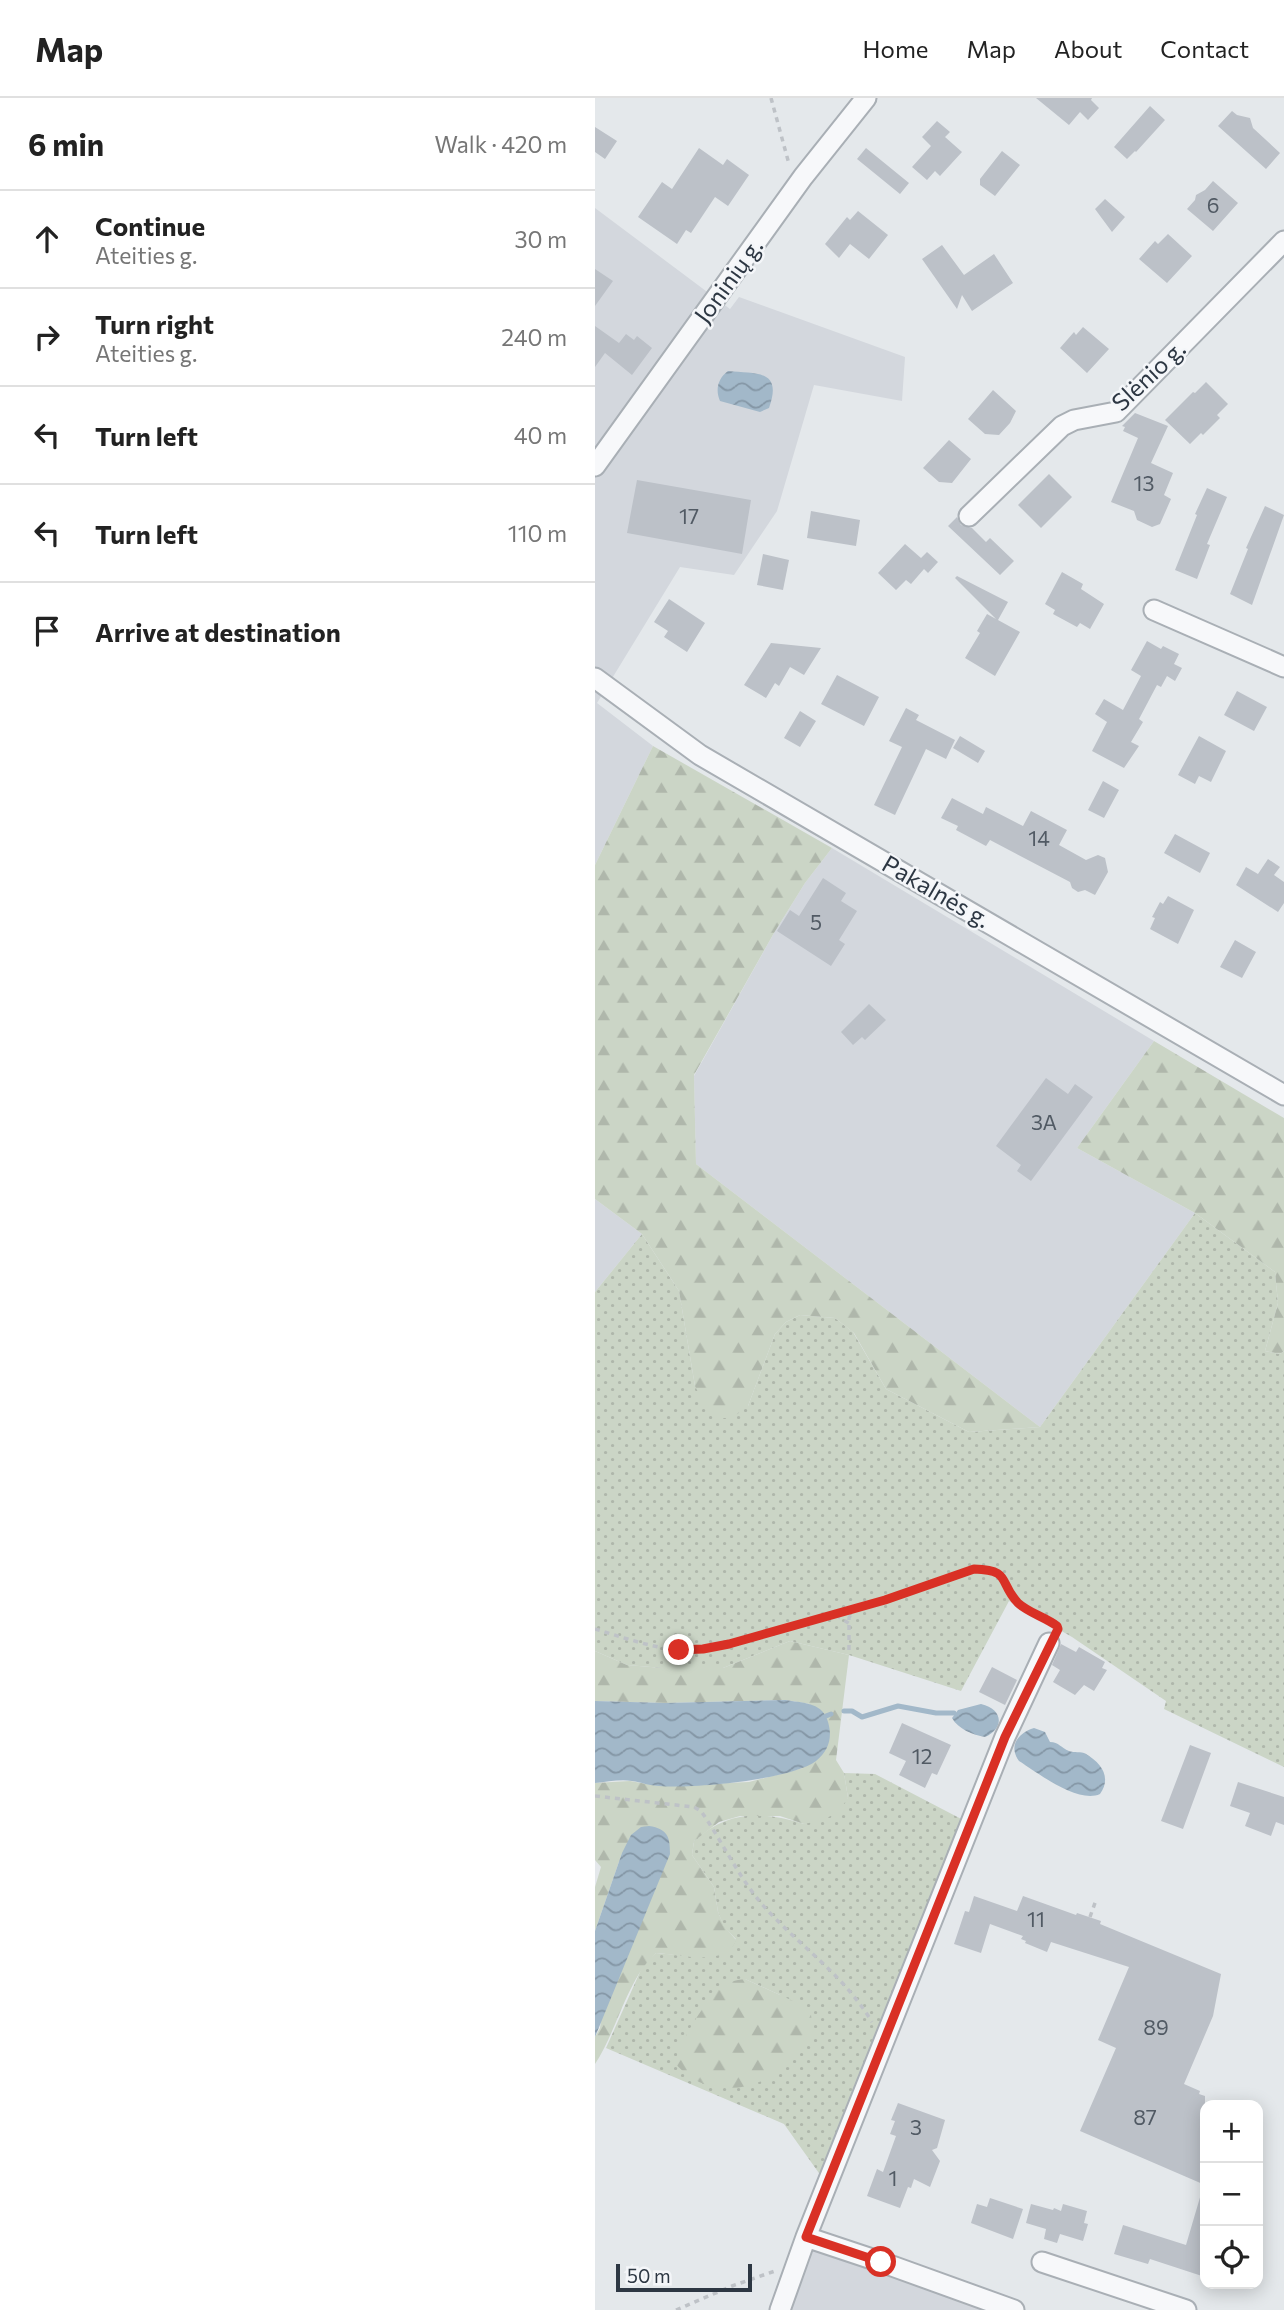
<!DOCTYPE html>
<html lang="en">
<head>
<meta charset="utf-8">
<style>
  :root { --surface:#fff; --page:#f6f6f6; --text:#222; --muted:#767676; --line:#e0e0e0 }
  body { margin:0; font-family:Commissioner,sans-serif; background:var(--page); color:var(--text) }
  .controls { position:absolute; right:21px; bottom:21px; display:grid; overflow:hidden; border-radius:14px; box-shadow:0 4px 18px #0003 }
  .controls button { width:63px; height:63px; display:grid; place-items:center; padding:0; border:0; border-bottom:2px solid var(--line); background:var(--surface); color:var(--text); font:35px sans-serif }
  .scale { position:absolute; left:21px; bottom:18px; width:136px; box-sizing:border-box; padding-left:7px; border:4px solid #2d3743; border-top:0; font-size:19px; line-height:24px; white-space:nowrap; color:#2d3743; -webkit-text-stroke:5px #f4f6f9; paint-order:stroke }
  .stop { position:absolute; width:21px; height:21px; margin:-16px; border:5px solid #d93025; border-radius:50%; background:#fff }
  .stop.end { background:#d93025; border-color:#fff; box-shadow:0 2px 7px #0008 }
  .list { margin:0; padding:0; list-style:none }
  h2 { display:flex; justify-content:space-between; align-items:center; height:91px; margin:0; padding:0 28px; font-size:30px }
  h2 small { font-size:23px; font-weight:400; color:var(--muted) }
  .list li { display:grid; grid-template-columns:46px 1fr auto; gap:21px; align-items:center; box-sizing:border-box; height:98px; padding:0 28px; border-top:2px solid var(--line) }
  .list b { display:block; font-size:26px; white-space:nowrap }
  .list p { margin:0; font-size:23px; white-space:nowrap; color:var(--muted) }
  .list em { font-size:23px; font-style:normal; color:var(--muted) }
  .icon { flex:none; width:38px; height:38px; fill:none; stroke:currentColor; stroke-width:2; stroke-linecap:round; stroke-linejoin:round }
  .map { position:relative; flex:none; width:689px; height:2212px; overflow:hidden }
  header { display:flex; align-items:center; gap:42px; box-sizing:border-box; height:98px; padding:0 35px; background:var(--surface); border-bottom:2px solid var(--line) }
  header strong { font-size:33px }
  nav { display:flex; gap:38px; margin-inline-start:auto; font-size:24px }
  main { display:flex }
  aside { flex:1; background:var(--surface) }
  .map>svg:first-child { display:block }
</style>
</head>
<body>
<header>
<strong>Map</strong>
<nav><a>Home</a><a>Map</a><a>About</a><a>Contact</a></nav>
</header>
<main>
<aside>
<h2>6 min<small>Walk · 420 m</small></h2>
<ul class="list">
<li><svg class="icon" aria-label="ahead" viewBox="0 0 24 24"><path d="M12 20V5M6 11l6-6 6 6"/></svg><div><b>Continue</b><p>Ateities g.</p></div><em>30 m</em></li>
<li><svg class="icon" aria-label="right" viewBox="0 0 24 24"><path d="M7 20v-9h11M14 6l5 5-5 5"/></svg><div><b>Turn right</b><p>Ateities g.</p></div><em>240 m</em></li>
<li><svg class="icon" aria-label="left" viewBox="0 0 24 24"><path d="M17 20v-9H6M10 6l-5 5 5 5"/></svg><div><b>Turn left</b></div><em>40 m</em></li>
<li><svg class="icon" aria-label="left" viewBox="0 0 24 24"><path d="M17 20v-9H6M10 6l-5 5 5 5"/></svg><div><b>Turn left</b></div><em>110 m</em></li>
<li><svg class="icon" aria-label="arrive" viewBox="0 0 24 24"><path d="M6 21V4h12l-3 4 3 4H6"/></svg><div><b>Arrive at destination</b></div></li>
</ul>
</aside>
<div class="map">
<svg width="689" height="2212" viewBox="0 0 689 2212">
  <defs>
    <pattern id="grass-dots" width="8" height="8" patternUnits="userSpaceOnUse" patternTransform="scale(1.75)"><rect width="8" height="8" fill="#cbd5c6"/><path d="M2 2h.1M6 6h.1" fill="none" stroke="#afb7ab" stroke-width="1.8" stroke-linecap="round"/></pattern>
    <pattern id="forest-firs" width="22" height="20" patternUnits="userSpaceOnUse" patternTransform="scale(1.75)"><rect width="22" height="20" fill="#cbd5c6"/><path d="M5 1l3.5 6h-7zM16 11l3.5 6h-7z" fill="#afb7ab"/></pattern>
    <pattern id="water-waves" width="16" height="10" patternUnits="userSpaceOnUse" patternTransform="scale(1.75)"><rect width="16" height="10" fill="#a2b8c9"/><path d="M0 5q4-4 8 0t8 0" fill="none" stroke="#8496a5"/></pattern>
  </defs>
  <rect width="100%" height="100%" fill="#e4e8eb"/>
  <path fill="#d3d7dd" d="M 0,110 L 135,211 L 144,199 L 310,259 L 307,303 L 219,287 L 182,413 L 139,477 L 85,469 L 2,605 L 58,648 L 0,767 Z
    M 237,750 L 559,943 L 482,1050 L 600,1115 L 445,1329 L 101,1066 L 99,978 L 179,835 L 210,785 Z
    M 0,1101 L 47,1136 L 0,1194 Z
    M 211,2139 L 419,2212 L 195,2212 Z"/>
  <path fill="url(#grass-dots)" fill-rule="evenodd" d="M 600,1115 L 680,1174 L 683,1205 L 670,1253 L 685,1256 L 689,1253 L 689,1669 L 569,1611 L 571,1603 L 477,1539 L 414,1503 L 366,1593 L 254,1557 L 195,1543 L 128,1570 L 68,1570 L 32,1567 L 0,1553 L 0,1194 L 47,1136 L 84,1193 L 100,1288 L 153,1308 L 180,1236 L 191,1224 L 205,1217 L 240,1220 L 258,1234 L 291,1291 L 374,1334 L 445,1329 Z
    M 249,1675 L 280,1676 L 374,1725 L 231,2085 L 189,2026 L 11,1950 L 49,1865 L 61,1855 L 105,1859 L 141,1841 L 129,1829 L 123,1814 L 119,1789 L 97,1757 L 99,1743 C 132,1713 168,1712 209,1726 L 253,1700 ZM 150,1881 L 185,1897 L 213,1946 L 204,1954 Z"/>
  <path fill="url(#forest-firs)" d="M 58,648 L 237,750 L 210,785 L 179,835 L 99,977 L 101,1066 L 445,1329 L 374,1334 L 291,1291 L 259,1235 L 240,1220 L 205,1217 L 191,1224 L 180,1236 L 153,1308 L 137,1320 L 122,1320 L 113,1314 L 100,1288 L 84,1193 L 47,1136 L 0,1101 L 0,767 Z
    M 559,943 L 689,1020 L 689,1253 L 685,1256 L 670,1253 L 683,1205 L 680,1174 L 600,1115 L 482,1050 Z
    M 195,1543 L 254,1557 L 241,1662 L 249,1675 L 253,1700 L 243,1714 L 228,1722 L 209,1726 L 185,1718 L 145,1718 L 124,1724 L 99,1743 L 97,1757 L 119,1789 L 123,1814 L 129,1828 L 141,1842 C 131,1870 84,1856 61,1855 C 32,1881 22,1933 0,1966 L 0,1939 L 5,1930 L 27,1755 L 0,1833 L 0,1789 L 6,1769 L 0,1762 L 0,1685 L 35,1683 L 63,1688 L 154,1684 L 208,1670 L 215,1606 L 191,1602 L 70,1605 L 0,1603 L 0,1553 L 32,1567 L 68,1570 L 128,1570 Z
    M 150,1881 L 207,1907 L 216,1917 C 217,1924 218,1932 217,1939 C 215,1948 205,1953 199,1960 C 168,1994 112,2004 80,1965 C 83,1947 110,1903 125,1890 C 133,1884 140,1882 150,1881 Z"/>
  <path fill="url(#water-waves)" d="M 133,273 C 161,276 188,271 174,310 L 165,314 L 125,303 C 120,292 123,280 133,273 Z
    M 191,1602 C 206,1605 226,1604 232,1621 C 238,1637 235,1652 221,1663 C 196,1682 95,1691 64,1688 C 55,1688 46,1684 37,1683 C 25,1681 12,1684 0,1685 L 0,1603 L 70,1605 Z
    M 386,1606 C 408,1611 410,1630 390,1639 C 378,1637 363,1631 357,1620 L 363,1612 Z
    M 439,1630 L 450,1634 L 455,1644 C 464,1644 466,1650 474,1653 C 479,1655 486,1653 491,1656 C 506,1665 517,1679 505,1696 C 483,1706 443,1675 424,1663 C 413,1648 423,1635 439,1630 Z
    M 54,1728 C 73,1731 75,1739 75,1756 L 0,1939 L 0,1833 L 27,1755 L 36,1737 L 46,1729 Z"/>
  <g fill="none" stroke-linecap="round" stroke-linejoin="round">
    <path stroke="#a2b8c9" stroke-width="5" d="M 249,1613 L 257,1613 L 267,1619 L 303,1608 L 341,1615 L 359,1615
      M 231,1618 L 236,1616"/>
  </g>
  <path fill="#bcc1c8" d="M 441,0 L 497,0 L 496,2 L 504,10 L 493,22 L 485,14 L 474,27 Z
    M 555,8 L 570,22 L 541,54 L 540,53 L 532,61 L 519,49 Z
    M 637,13 L 642,17 L 655,20 L 658,30 L 685,55 L 671,71 L 623,28 Z
    M 342,23 L 355,34 L 350,39 L 367,54 L 345,78 L 340,73 L 332,82 L 317,69 L 336,48 L 327,39 Z
    M 0,29 L 22,43 L 10,61 L 0,54 Z
    M 104,50 L 128,67 L 132,61 L 154,77 L 133,108 L 120,99 L 96,135 L 91,132 L 82,146 L 43,119 L 67,84 L 77,91 Z
    M 271,50 L 314,85 L 305,96 L 262,61 Z
    M 407,53 L 425,67 L 400,98 L 385,87 L 385,81 Z
    M 618,83 L 643,105 L 618,133 L 592,111 L 600,102 L 601,97 L 610,92 Z
    M 510,101 L 530,119 L 517,134 L 500,111 Z
    M 263,113 L 293,137 L 274,161 L 255,146 L 244,160 L 230,146 L 252,119 L 255,122 Z
    M 573,136 L 597,158 L 572,185 L 544,161 L 560,143 L 563,146 Z
    M 347,147 L 369,177 L 399,156 L 418,185 L 377,213 L 367,197 L 362,211 L 327,161 Z
    M 0,171 L 18,183 L 0,208 Z
    M 0,228 L 24,245 L 31,236 L 39,242 L 42,238 L 57,250 L 37,277 L 10,255 L 0,269 Z
    M 488,229 L 514,251 L 492,275 L 465,250 L 479,234 L 481,237 Z
    M 611,284 L 633,306 L 622,317 L 625,320 L 608,337 L 606,335 L 595,346 L 570,322 L 598,294 L 600,295 Z
    M 398,292 L 421,313 L 415,325 L 404,337 L 390,336 L 373,321 Z
    M 540,315 L 573,328 L 556,365 L 578,375 L 569,397 L 576,401 L 565,426 L 557,429 L 542,422 L 539,413 L 516,404 L 543,340 L 528,333 L 530,329 L 527,328 Z
    M 354,342 L 376,361 L 357,385 L 344,384 L 328,370 Z
    M 454,376 L 477,399 L 446,430 L 423,407 Z
    M 42,382 L 156,402 L 147,456 L 32,435 Z
    M 612,390 L 632,399 L 612,446 L 615,447 L 602,481 L 580,472 L 602,417 L 600,416 Z
    M 670,408 L 689,417 L 657,507 L 635,496 L 653,451 L 651,450 Z
    M 216,413 L 265,422 L 261,448 L 212,440 Z
    M 362,419 L 366,427 L 377,430 L 391,444 L 395,440 L 419,463 L 405,477 L 353,428 Z
    M 310,446 L 326,460 L 332,454 L 343,464 L 333,475 L 329,471 L 316,486 L 311,482 L 301,492 L 283,475 Z
    M 168,456 L 194,462 L 188,492 L 162,487 Z
    M 467,474 L 488,486 L 486,491 L 509,506 L 495,531 L 485,525 L 482,529 L 458,516 L 460,512 L 450,506 Z
    M 362,478 L 413,504 L 403,522 L 425,534 L 400,578 L 370,560 L 385,535 L 382,533 L 392,516 L 401,521 L 360,480 Z
    M 74,501 L 110,525 L 92,554 L 69,539 L 73,533 L 59,524 Z
    M 552,543 L 566,551 L 568,548 L 584,556 L 579,566 L 587,570 L 580,583 L 572,578 L 566,589 L 562,587 L 544,621 L 548,624 L 536,644 L 544,648 L 529,670 L 497,653 L 512,624 L 500,616 L 509,601 L 528,612 L 546,578 L 536,572 Z
    M 176,545 L 226,550 L 209,577 L 195,569 L 184,588 L 180,585 L 171,600 L 149,587 Z
    M 242,577 L 284,599 L 269,628 L 226,606 Z
    M 642,593 L 672,609 L 659,633 L 629,617 Z
    M 311,610 L 324,617 L 321,622 L 360,642 L 351,661 L 331,651 L 300,717 L 279,707 L 307,649 L 294,643 Z
    M 205,613 L 221,623 L 205,649 L 189,640 Z
    M 365,638 L 390,653 L 383,665 L 358,650 Z
    M 604,638 L 631,653 L 616,684 L 604,678 L 600,686 L 583,677 Z
    M 508,683 L 524,692 L 509,720 L 493,712 Z
    M 357,700 L 388,716 L 391,709 L 428,728 L 436,713 L 472,732 L 464,747 L 491,762 L 503,757 L 510,760 L 513,774 L 500,797 L 490,792 L 483,794 L 477,790 L 475,784 L 395,742 L 391,748 L 361,732 L 363,728 L 346,720 Z
    M 580,736 L 615,755 L 605,775 L 569,755 Z
    M 673,761 L 685,769 L 679,777 L 689,784 L 689,805 L 683,814 L 641,787 L 651,769 L 663,776 Z
    M 228,780 L 251,795 L 246,803 L 262,813 L 244,842 L 250,846 L 236,868 L 182,833 L 195,812 L 204,818 Z
    M 573,798 L 599,812 L 583,846 L 555,831 L 560,820 L 557,819 L 565,804 L 568,806 Z
    M 640,842 L 661,854 L 647,880 L 625,869 Z
    M 274,906 L 291,922 L 270,942 L 267,939 L 258,947 L 246,934 Z
    M 451,980 L 473,996 L 480,986 L 498,999 L 436,1083 L 422,1073 L 426,1067 L 401,1048 Z
    M 466,1546 L 481,1554 L 484,1549 L 510,1564 L 507,1570 L 512,1572 L 499,1593 L 489,1587 L 480,1597 L 458,1584 L 465,1572 L 457,1567 Z
    M 397,1569 L 422,1582 L 410,1607 L 384,1594 Z
    M 307,1625 L 356,1647 L 342,1677 L 337,1675 L 330,1690 L 304,1677 L 311,1663 L 294,1655 Z
    M 595,1647 L 616,1655 L 588,1731 L 566,1723 Z
    M 643,1684 L 689,1699 L 689,1727 L 681,1724 L 676,1738 L 650,1728 L 655,1715 L 635,1708 Z
    M 379,1798 L 422,1813 L 428,1798 L 481,1817 L 482,1815 L 506,1823 L 505,1826 L 626,1876 L 618,1918 L 589,1986 L 605,1993 L 604,1996 L 610,1998 L 610,2087 L 485,2033 L 521,1950 L 503,1942 L 534,1869 L 456,1844 L 452,1854 L 430,1845 L 431,1843 L 426,1841 L 428,1838 L 395,1826 L 386,1855 L 359,1846 L 370,1813 L 374,1814 Z
    M 303,2005 L 350,2022 L 342,2050 L 337,2052 L 345,2063 L 335,2089 L 319,2081 L 316,2090 L 313,2089 L 305,2110 L 272,2098 L 282,2071 L 288,2074 L 301,2038 L 295,2036 L 300,2023 L 296,2022 Z
    M 606,2096 L 610,2096 L 610,2179 L 555,2161 L 553,2166 L 519,2156 L 528,2127 L 591,2147 Z
    M 395,2100 L 428,2111 L 418,2141 L 376,2125 L 382,2106 L 392,2109 Z
    M 436,2106 L 458,2112 L 459,2110 L 466,2113 L 468,2106 L 492,2113 L 489,2125 L 493,2126 L 488,2143 L 465,2136 L 462,2145 L 449,2141 L 451,2131 L 431,2125 Z"/>
  <g fill="none" stroke-linecap="round" stroke-linejoin="round">
    <g stroke="#a9afb5" stroke-width="23">
      <path id="minor" d="M 0,368 L 208,79 L 271,0
        M 374,418 L 467,328 L 479,322 L 521,314 L 689,143
        M 559,512 L 689,569
        M 0,580 L 105,657 L 689,997
        M 447,2164 L 591,2212
        M 185,2212 L 211,2139
        M 419,2212 L 286,2164 L 211,2139 L 410,1639 L 454,1545"/>
    </g>
    <path stroke="#bec2c7" stroke-width="3.5" stroke-dasharray="5 5" stroke-linecap="butt" d="M 176,0 L 194,66
      M 241,1517 L 255,1526
      M 0,1531 C 27,1539 57,1550 85,1552 C 102,1553 118,1550 134,1546 L 291,1502 L 379,1471 C 418,1472 403,1487 425,1506 C 435,1515 449,1520 460,1526
      M 254,1552 L 254,1520 L 258,1511
      M 0,1698 L 99,1709 L 106,1713 C 129,1746 146,1785 175,1815 C 211,1853 249,1878 277,1924
      M 495,1819 L 501,1802
      M 81,2212 L 137,2188 L 180,2173"/>
    <use href="#minor" stroke="#f7f8fa" stroke-width="19"/>
  </g>
  <g fill="none" stroke-linecap="round" stroke-linejoin="round">
    <path stroke="#d93025" stroke-width="9" d="M 84,1552 L 108,1551 L 134,1546 L 290,1502 L 379,1471 C 417,1472 403,1484 423,1505 C 434,1515 450,1519 462,1528 L 463,1531 L 410,1639 L 211,2139 L 286,2164"/>
  </g>
  <g text-anchor="middle" stroke-width="5" stroke-linejoin="round" paint-order="stroke">
    <g font-size="21" fill="#515a64">
      <text x="618" y="115">6</text>
      <text x="549" y="393">13</text>
      <text x="94" y="426">17</text>
      <text x="444" y="748">14</text>
      <text x="221" y="832">5</text>
      <text x="449" y="1032">3A</text>
      <text x="327" y="1666">12</text>
      <text x="441" y="1829">11</text>
      <text x="561" y="1937">89</text>
      <text x="550" y="2027">87</text>
      <text x="321" y="2037">3</text>
      <text x="298" y="2088">1</text>
    </g>
    <g font-size="24" fill="#2d3743" stroke="#f4f6f9">
      <text transform="translate(134 183) rotate(-54)" y="8">Joninių g.</text>
      <text transform="translate(554 278) rotate(-43)" y="8">Slėnio g.</text>
      <text transform="translate(341 794) rotate(30)" y="8">Pakalnės g.</text>
    </g>
  </g>
</svg>
<div class="controls">
<button>+</button>
<button>−</button>
<button><svg class="icon" aria-label="locate" viewBox="0 0 24 24"><circle cx="12" cy="12" r="6"/><path d="M12 2v4M12 18v4M2 12h4M18 12h4"/></svg></button>
</div>
<div class="scale">50 m</div>
<div class="stop" style="left:286px;top:2164px"></div>
<div class="stop end" style="left:84px;top:1552px"></div>
</div>
</main>
</body>
</html>
